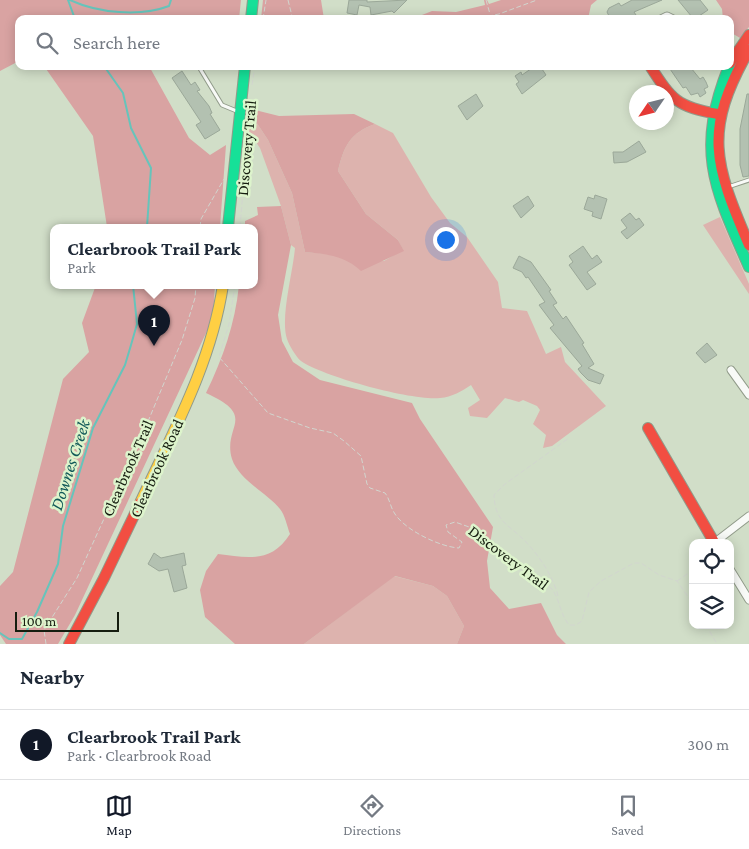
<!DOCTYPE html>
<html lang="en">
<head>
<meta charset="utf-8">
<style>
  :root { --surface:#fff; --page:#f6f6f7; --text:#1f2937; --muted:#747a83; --line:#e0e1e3; --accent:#111827 }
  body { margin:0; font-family:"Crimson Pro",serif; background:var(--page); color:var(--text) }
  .controls { position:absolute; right:15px; bottom:15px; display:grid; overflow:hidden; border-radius:10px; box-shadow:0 2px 12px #0003 }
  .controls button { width:45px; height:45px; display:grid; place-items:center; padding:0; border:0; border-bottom:1px solid var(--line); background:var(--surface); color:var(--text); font:25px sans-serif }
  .compass { position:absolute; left:629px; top:85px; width:45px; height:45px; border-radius:50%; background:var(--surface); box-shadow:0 2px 12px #0003; rotate:235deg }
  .scale { position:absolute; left:15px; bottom:12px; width:104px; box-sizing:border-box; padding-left:5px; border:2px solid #151d0f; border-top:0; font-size:14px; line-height:18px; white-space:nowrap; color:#151d0f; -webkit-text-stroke:4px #ddf4cc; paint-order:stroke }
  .you { position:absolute; left:445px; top:239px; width:18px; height:18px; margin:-12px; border:4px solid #fff; border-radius:50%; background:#1a73e8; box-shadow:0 0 0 8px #1a73e833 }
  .badge { display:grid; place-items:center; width:32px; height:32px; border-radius:50%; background:var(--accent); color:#fff; font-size:16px; font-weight:700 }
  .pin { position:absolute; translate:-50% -41px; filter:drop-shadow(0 1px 2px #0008) }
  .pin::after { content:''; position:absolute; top:26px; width:18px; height:15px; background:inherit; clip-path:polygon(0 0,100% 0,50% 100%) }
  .popup { position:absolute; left:50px; top:224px; width:208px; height:65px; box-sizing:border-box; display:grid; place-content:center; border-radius:10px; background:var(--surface); filter:drop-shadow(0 1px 4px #0005); font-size:16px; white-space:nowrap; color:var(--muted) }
  .popup b { font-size:19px; color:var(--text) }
  .popup::after { content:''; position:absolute; left:50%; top:100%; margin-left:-10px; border:10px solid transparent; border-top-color:var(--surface) }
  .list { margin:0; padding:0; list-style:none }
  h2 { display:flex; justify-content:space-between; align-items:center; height:65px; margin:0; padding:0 20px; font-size:21px }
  h2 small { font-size:16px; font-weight:400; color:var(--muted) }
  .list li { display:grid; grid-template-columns:32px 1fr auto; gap:15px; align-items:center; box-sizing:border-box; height:70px; padding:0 20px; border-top:1px solid var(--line) }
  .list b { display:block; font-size:19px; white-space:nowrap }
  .list p { margin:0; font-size:16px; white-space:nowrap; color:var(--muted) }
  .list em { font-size:16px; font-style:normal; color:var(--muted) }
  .icon { flex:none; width:28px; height:28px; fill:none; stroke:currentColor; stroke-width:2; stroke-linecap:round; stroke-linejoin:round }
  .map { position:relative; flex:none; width:749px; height:644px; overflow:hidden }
  .search { position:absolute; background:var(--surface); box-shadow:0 2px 12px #0003; left:15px; right:15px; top:15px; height:55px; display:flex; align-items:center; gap:12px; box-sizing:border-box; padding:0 18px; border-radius:10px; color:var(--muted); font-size:19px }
  .sheet { height:135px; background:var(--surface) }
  nav { display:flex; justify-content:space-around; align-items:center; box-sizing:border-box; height:70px; border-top:1px solid var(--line); background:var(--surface); font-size:14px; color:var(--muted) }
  nav a { display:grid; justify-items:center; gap:2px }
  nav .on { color:var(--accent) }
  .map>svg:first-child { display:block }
</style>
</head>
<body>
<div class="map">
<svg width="749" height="644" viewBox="0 0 749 644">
  <rect width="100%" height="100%" fill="#d1dec8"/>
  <path fill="#ddb3ae" d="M 247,108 L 268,140 L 292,193 L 305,252 L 331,254 L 352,262 L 384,261 L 403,250 L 398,240 L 366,214 L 338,171 C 344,146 350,133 375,124 L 393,133 L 431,197 L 450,223 L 467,237 L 498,282 L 502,308 L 527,311 L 546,354 L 561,347 L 565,362 L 606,406 L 552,446 L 543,448 L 546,435 L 533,424 L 540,410 L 537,406 L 523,400 L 519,402 L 505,398 L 487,418 L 470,416 L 468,408 L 480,400 L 471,385 C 462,391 452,397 440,398 C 413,401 324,377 301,361 C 296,357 289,345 287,339 C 280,318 293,272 295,248 L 291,245 L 281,206 L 260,148 L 245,126 Z
    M 720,217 L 749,284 L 749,294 L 703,225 Z
    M 394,576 L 433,586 L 447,596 L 464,626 L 457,644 L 304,644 Z"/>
  <path fill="#d9a3a2" d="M 0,0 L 241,0 L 239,19 L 19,19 L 19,61 L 0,71 Z
    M 263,0 L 321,0 L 324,19 L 261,19 Z
    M 484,0 L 487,0 L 489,4 L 501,0 L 597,0 L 591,5 L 588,19 L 412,19 L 432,11 L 456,12 L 485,5 Z
    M 716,0 L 749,0 L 749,27 L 740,38 L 730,32 L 730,19 L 723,19 L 722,9 Z
    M 44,66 L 149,66 L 189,138 L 210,155 L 226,145 L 220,227 L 107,227 L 93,136 Z
    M 247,108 L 279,116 L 354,114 L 375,124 C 350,133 344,146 338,171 L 366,214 L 398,240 L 404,251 L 361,271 C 345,256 327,254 305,252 L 292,193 L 268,140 Z
    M 281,206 L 291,245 L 278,315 L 282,341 L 293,362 L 320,380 L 412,403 L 420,419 L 493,527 L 487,561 L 490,588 L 509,609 L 541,603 L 557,635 L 566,644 L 457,644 L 464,626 L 447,596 L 433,586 L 395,576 L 304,644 L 235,644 L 205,617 L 200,590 L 206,571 L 218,554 C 248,558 272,563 290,534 C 287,526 285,515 280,509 C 267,493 239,480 232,459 C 222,426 259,417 206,393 C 223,358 235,324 239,285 L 254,285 L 254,227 L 245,227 L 245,221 L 258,215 L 257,207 Z
    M 96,285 L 215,285 L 213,318 L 75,615 L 58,644 L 6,644 L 0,635 L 0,586 L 13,572 L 63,379 L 89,352 L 82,323 Z"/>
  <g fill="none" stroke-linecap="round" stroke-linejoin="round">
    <path stroke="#66c4bb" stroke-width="2" d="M 68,0 L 75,19
      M 70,0 C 98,13 140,17 169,6 L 171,0
      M 104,66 L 123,93 L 131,128 L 151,168 L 147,227
      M 0,633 L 9,639 L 22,639
      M 22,639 L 37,612 L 58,564 L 63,526 L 93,428 L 125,365 L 131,345 L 137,324 L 133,285"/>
  </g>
  <path fill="#b3c1b1" stroke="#9ba899" d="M 349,0 L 367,0 L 367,2 L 407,0 L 394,13 L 392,11 L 371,15 L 370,7 L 359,5 L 357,15 L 347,13 Z
    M 632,0 L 662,0 L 634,12 L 636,15 L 630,19 L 629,16 L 623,19 L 613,19 L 609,16 L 607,12 L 609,8 L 619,3 L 621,6 Z
    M 678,0 L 700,0 L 708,10 L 696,18 L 693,15 L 692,17 Z
    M 535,66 L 540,66 L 546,75 L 522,94 L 516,84 L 519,82 L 515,76 L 521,72 L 522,75 Z
    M 668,66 L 691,68 L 700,79 L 703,77 L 706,82 L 708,87 L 704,89 L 706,93 L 700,97 L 698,93 L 691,95 L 686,87 L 683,88 Z
    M 182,71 L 191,85 L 195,82 L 200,90 L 197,91 L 209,106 L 212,113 L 210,114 L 220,130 L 205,139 L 196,125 L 201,122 L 172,78 Z
    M 476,94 L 483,106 L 467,120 L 458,106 Z
    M 747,94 L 749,94 L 749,176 L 743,177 L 740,165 L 740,129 Z
    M 639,141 L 646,152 L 627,162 L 614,163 L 613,152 L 623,152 Z
    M 595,195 L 607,199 L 601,219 L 592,216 L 593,212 L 584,209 L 588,197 L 594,199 Z
    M 528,196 L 534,206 L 521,218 L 513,206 Z
    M 630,213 L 636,220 L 639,218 L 644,225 L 627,239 L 621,232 L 627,228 L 621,220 Z
    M 583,246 L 592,259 L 597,255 L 602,262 L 587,272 L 596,284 L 587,290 L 569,265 L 573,262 L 569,256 Z
    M 519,256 L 531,262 L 551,290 L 549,291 L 557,303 L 553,305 L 563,319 L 566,316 L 584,343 L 582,344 L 594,364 L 588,368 L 604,375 L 600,384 L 588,380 L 581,373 L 578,369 L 582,366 L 550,328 L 554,325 L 539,305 L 545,302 L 528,277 L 526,278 L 522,272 L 513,268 Z
    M 707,343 L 717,355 L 705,363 L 696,353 Z
    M 154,553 L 161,558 L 184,553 L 186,565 L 182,566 L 187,588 L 174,592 L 168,569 L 159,571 L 148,564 Z"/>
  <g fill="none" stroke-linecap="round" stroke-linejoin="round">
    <g stroke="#919b8a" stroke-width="5">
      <path id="lane" d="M 199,67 L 222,105 L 239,112
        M 728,187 L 749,180"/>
    </g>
    <g stroke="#919b8a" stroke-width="9">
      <path id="street" d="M 661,19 L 667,16 L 673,19
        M 731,370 L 749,395
        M 714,543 L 749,516
        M 730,569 L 749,600"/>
    </g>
    <g stroke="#919b8a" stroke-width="12">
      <path id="fast" d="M 251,19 L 253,0
        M 729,66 C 695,151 714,188 749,267
        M 228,227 L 245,66"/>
    </g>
    <g stroke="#919b8a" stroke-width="12">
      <path id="slow" d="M 140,503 C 173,432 211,364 223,285"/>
    </g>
    <g stroke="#919b8a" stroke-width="12">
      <path id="jam" d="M 749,50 C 703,131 714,163 749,245
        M 730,63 L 749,35
        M 650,66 C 672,100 677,107 718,114
        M 648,428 L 714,542
        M 69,644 L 104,578 L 140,503"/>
    </g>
    <path stroke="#d2d6cf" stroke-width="1" stroke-dasharray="5 2.5" stroke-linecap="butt" d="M 288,0 L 292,16 L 290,19
      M 486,0 L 490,14
      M 263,19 L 266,0
      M 473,19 L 499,14 L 537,0
      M 252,85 L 255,66
      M 200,227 L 201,219 L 224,179
      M 240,227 L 250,109
      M 235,285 L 229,324 L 219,357 L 268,413 L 310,428 L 333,433 L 344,441 L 361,456 L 367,484 L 370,488 L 385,493 C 390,499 390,507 395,514 C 405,530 440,547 459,548 L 462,542 L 448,532 L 446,525 L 455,522 L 472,528 L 552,589 C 560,600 560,614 569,625 L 576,625 L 582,621 L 589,592 L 601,581 L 634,563 L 641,563 L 659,575 L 677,581 L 693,604
      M 677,581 L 693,570
      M 558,596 C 553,576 540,557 526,542 C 509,524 495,523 494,495 L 505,484 L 569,438
      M 706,625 L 717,644
      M 46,644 L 44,630 L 77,578 L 144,431 L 182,340 L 195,298 L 196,285"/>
    <use href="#lane" stroke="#f8faf7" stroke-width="3"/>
    <use href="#street" stroke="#f8faf7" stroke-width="7"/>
    <use href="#fast" stroke="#16e098" stroke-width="10"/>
    <use href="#slow" stroke="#ffcf43" stroke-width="10"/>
    <use href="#jam" stroke="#f24e42" stroke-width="10"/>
  </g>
  <g text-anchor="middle" stroke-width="5" stroke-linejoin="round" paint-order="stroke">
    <g font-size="16" fill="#151d0f" stroke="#ddf4cc">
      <text transform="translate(246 148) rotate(-85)" y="6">Discovery Trail</text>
      <text transform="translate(127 468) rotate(-66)" y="6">Clearbrook Trail</text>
      <text transform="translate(156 468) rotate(-65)" y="6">Clearbrook Road</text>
      <text transform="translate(509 557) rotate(37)" y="6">Discovery Trail</text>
    </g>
    <g font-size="18" font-style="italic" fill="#125958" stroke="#ddf4cc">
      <text transform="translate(70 465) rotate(-72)" y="6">Downes Creek</text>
    </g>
  </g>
</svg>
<div class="controls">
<button><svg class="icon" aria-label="locate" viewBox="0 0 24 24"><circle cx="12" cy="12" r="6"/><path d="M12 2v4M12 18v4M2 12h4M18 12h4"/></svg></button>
<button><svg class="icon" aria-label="layers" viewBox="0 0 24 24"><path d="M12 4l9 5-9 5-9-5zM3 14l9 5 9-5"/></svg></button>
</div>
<svg class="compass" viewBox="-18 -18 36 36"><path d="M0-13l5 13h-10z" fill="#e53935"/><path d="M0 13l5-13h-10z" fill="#747a83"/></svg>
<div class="scale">100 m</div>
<div class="you"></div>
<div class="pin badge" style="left:154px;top:346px">1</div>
<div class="popup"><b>Clearbrook Trail Park</b>Park</div>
<div class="search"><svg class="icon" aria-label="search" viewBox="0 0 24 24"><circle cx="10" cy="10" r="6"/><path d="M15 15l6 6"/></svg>Search here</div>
</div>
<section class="sheet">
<h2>Nearby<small></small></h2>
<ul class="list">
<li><span class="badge">1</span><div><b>Clearbrook Trail Park</b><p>Park · Clearbrook Road</p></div><em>300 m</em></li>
</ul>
</section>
<nav>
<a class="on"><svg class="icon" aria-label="map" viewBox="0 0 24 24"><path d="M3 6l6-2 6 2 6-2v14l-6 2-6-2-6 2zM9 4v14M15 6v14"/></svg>Map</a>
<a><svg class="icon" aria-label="directions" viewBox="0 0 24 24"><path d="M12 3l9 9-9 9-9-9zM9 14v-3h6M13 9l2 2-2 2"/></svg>Directions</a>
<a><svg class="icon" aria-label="saved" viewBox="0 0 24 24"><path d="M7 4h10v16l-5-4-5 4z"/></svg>Saved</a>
</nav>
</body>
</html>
